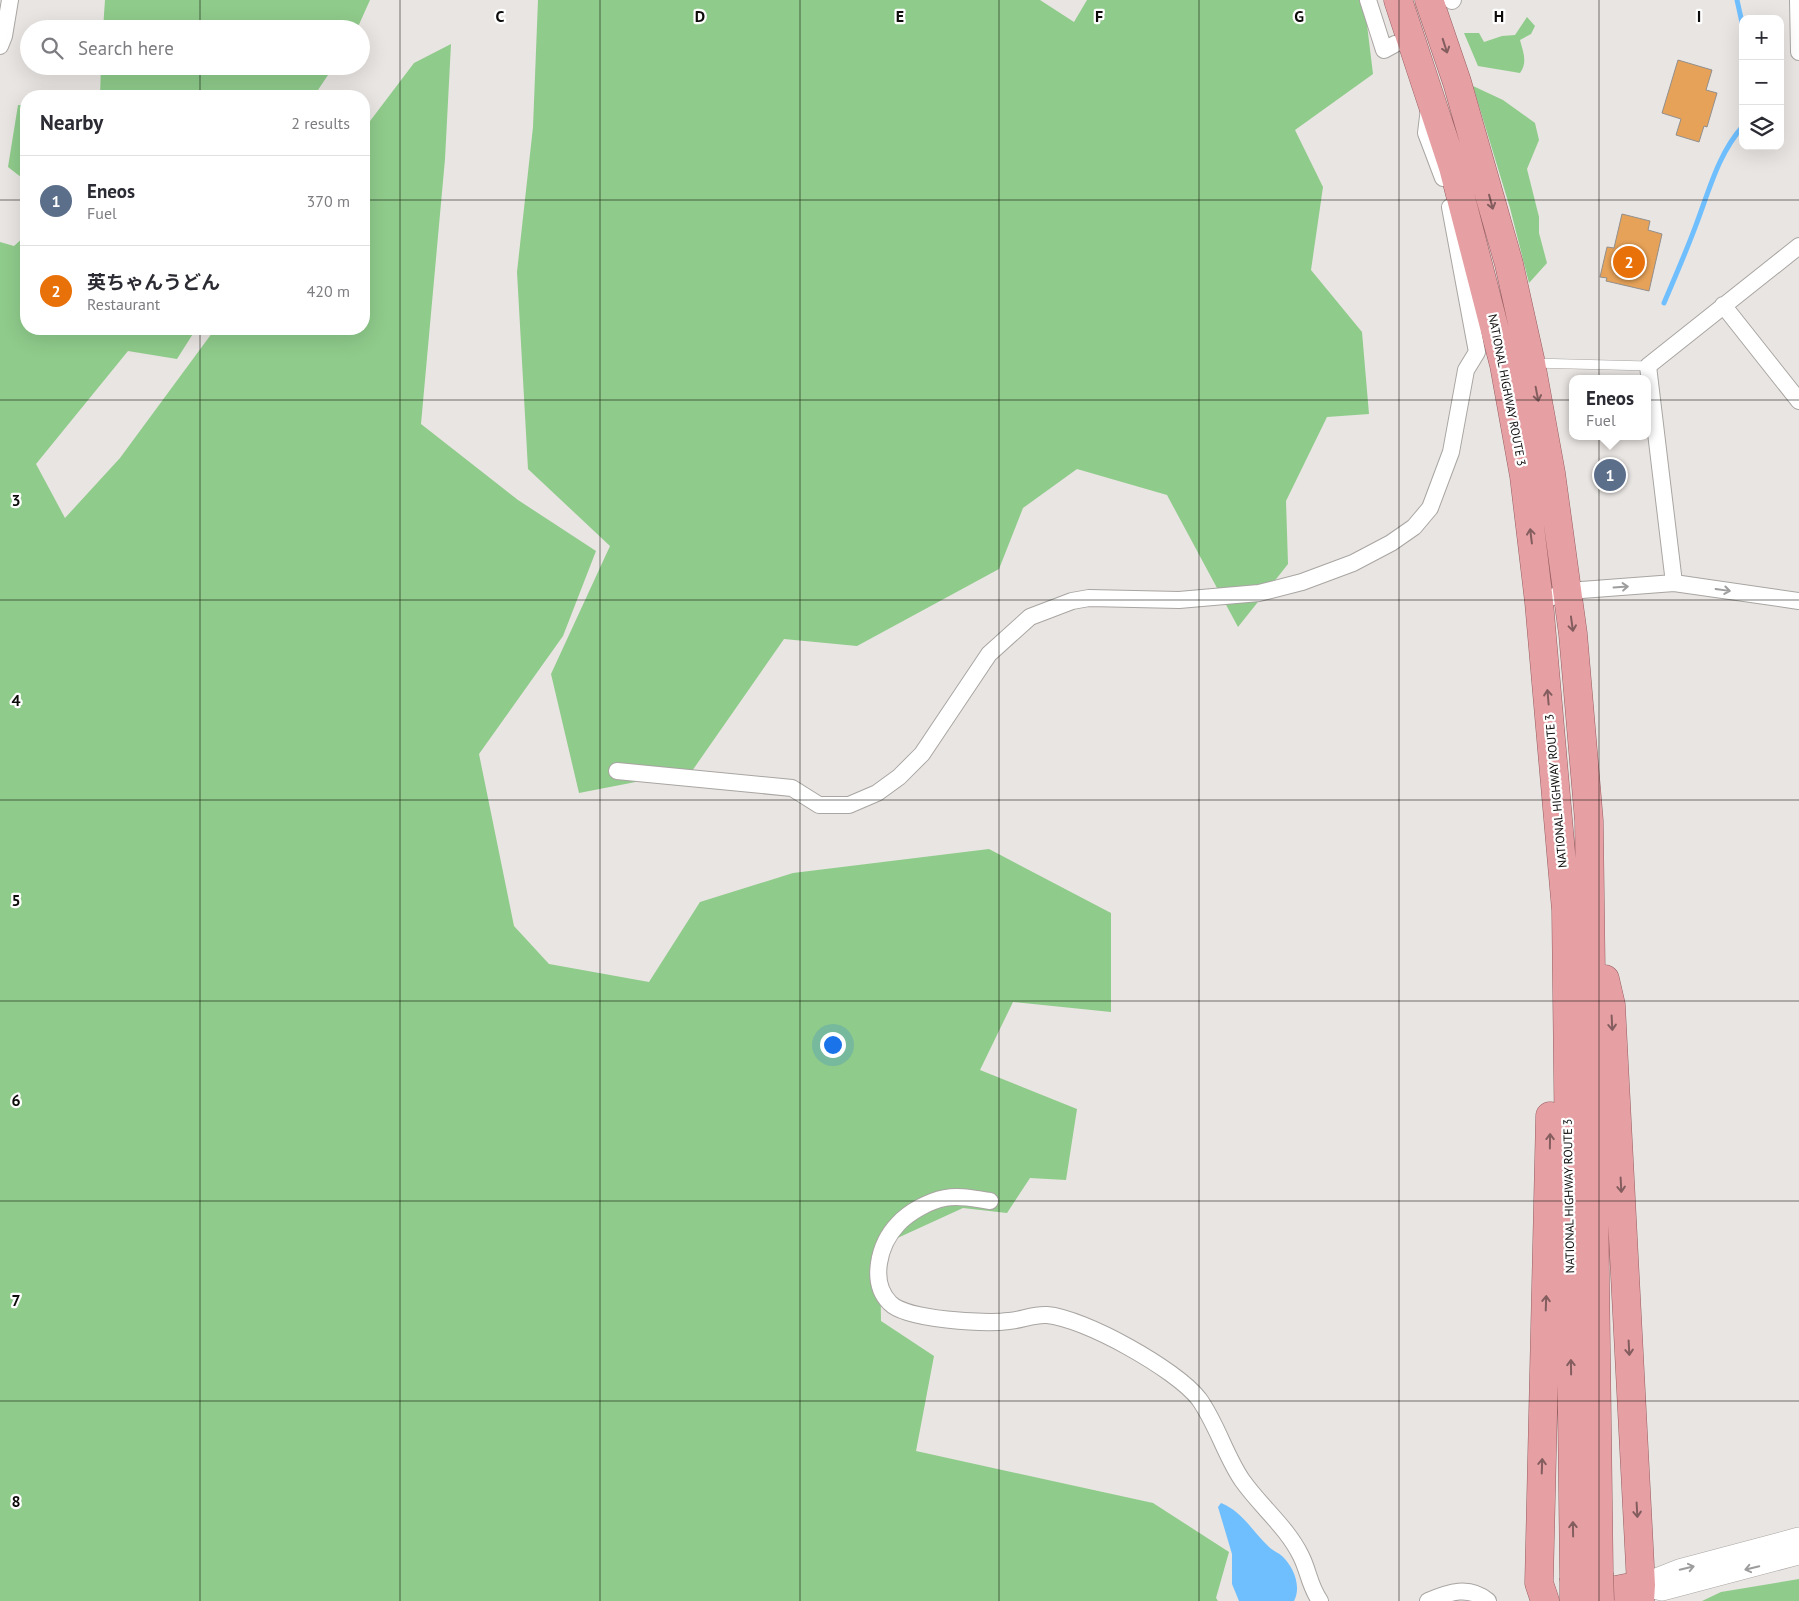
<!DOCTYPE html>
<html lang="en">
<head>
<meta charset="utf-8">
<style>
  :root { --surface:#fff; --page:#f2f2f3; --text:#2b2b33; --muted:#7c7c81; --line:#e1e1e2; --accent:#2a8c41 }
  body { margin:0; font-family:"PT Sans","Noto Sans JP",sans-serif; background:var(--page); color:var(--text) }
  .controls { position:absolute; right:15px; top:15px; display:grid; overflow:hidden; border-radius:10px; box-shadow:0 5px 20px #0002 }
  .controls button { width:45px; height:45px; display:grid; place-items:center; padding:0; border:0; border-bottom:1px solid var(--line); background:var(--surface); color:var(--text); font:25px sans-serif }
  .you { position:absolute; left:832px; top:1044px; width:18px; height:18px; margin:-12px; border:4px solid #fff; border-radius:50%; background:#1a73e8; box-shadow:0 0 0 8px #1a73e833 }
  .badge { display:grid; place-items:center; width:32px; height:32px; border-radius:50%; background:var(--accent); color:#fff; font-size:16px; font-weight:700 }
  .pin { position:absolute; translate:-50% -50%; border:2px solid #fff; box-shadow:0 1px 5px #0006 }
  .popup { position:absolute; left:1569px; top:375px; width:82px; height:65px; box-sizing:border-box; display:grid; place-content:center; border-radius:10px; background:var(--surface); filter:drop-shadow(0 1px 4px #0005); font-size:16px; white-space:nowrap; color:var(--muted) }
  .popup b { font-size:19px; color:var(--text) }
  .popup::after { content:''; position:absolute; left:50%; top:100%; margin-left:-10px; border:10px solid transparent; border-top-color:var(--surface) }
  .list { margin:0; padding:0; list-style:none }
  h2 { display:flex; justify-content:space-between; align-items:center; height:65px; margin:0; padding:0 20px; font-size:21px }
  h2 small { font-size:16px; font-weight:400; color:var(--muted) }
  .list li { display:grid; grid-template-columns:32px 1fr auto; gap:15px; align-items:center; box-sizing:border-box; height:90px; padding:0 20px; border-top:1px solid var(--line) }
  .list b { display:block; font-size:19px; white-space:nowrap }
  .list p { margin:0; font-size:16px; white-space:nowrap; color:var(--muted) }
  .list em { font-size:16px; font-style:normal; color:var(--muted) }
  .icon { flex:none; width:28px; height:28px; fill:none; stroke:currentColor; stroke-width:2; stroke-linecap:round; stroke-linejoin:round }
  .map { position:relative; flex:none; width:1799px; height:1601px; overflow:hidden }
  .search { position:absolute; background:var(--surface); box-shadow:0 5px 20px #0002; left:20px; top:20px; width:350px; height:55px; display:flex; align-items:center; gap:12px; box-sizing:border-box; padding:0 18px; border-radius:28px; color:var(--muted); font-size:19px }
  .panel { position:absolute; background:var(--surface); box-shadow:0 5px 20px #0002; left:20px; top:90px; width:350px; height:245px; border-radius:20px }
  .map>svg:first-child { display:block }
</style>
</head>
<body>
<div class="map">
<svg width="1799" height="1601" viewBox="0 0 1799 1601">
  <rect width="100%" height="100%" fill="#e9e5e2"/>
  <path fill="#8fcb8b" d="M 105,0 L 370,0 L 357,29 L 103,29 Z
    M 538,0 L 1040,0 L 1074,22 L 1087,0 L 1364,0 L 1373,74 L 1295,130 L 1323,187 L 1311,270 L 1362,332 L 1369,414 L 1327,417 L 1286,501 L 1288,564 L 1238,627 L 1167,495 L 1077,469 L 1023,508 L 999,569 L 857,646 L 784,639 L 692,771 L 579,793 L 551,674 L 610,546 L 528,469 L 517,272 L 533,127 Z
    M 1527,17 L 1535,26 L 1531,34 L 1520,40 C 1523,52 1528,62 1520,73 L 1478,66 L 1464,33 L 1479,33 L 1484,42 L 1502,36 L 1515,35 Z
    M 451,44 L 445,159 L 421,424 L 518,500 L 596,551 L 563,636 L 479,754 L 514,926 L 549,964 L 649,982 L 700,902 L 793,873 L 989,849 L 1111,913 L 1111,1012 L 1013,1002 L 980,1070 L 1077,1109 L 1066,1180 L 1030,1178 L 1007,1213 L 963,1208 L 880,1246 L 881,1321 L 934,1356 L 916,1451 L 1153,1503 L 1229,1552 L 1216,1598 L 1218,1601 L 0,1601 L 0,242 L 14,246 L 26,235 L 26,329 L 196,329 L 177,359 L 128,351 L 36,464 L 65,518 L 120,458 L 215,329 L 364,329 L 364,129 L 414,63 Z
    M 101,66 L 334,66 L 314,96 L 100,96 Z
    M 1473,86 L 1503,100 L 1535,123 L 1539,140 L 1527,169 L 1539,217 L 1539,233 L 1547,263 L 1529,283 L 1510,208 Z
    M 18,105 L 26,105 L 26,181 L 8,167 Z
    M 1799,1579 L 1799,1601 L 1702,1601 L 1721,1592 Z"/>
  <path fill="#6fbfff" d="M 1221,1503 C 1243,1512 1252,1531 1269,1547 C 1273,1551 1278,1552 1282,1556 C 1293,1566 1302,1586 1294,1601 L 1239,1601 L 1232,1584 L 1232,1554 L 1218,1507 Z"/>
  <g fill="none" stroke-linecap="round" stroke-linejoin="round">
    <path stroke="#6fbfff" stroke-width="5" d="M 1737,0 L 1743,27
      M 1664,303 C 1675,277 1686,252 1696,225 C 1709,191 1718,154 1743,126"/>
  </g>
  <path fill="#e6a258" stroke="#938f8c" d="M 1678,60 L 1712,70 L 1706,90 L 1717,93 L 1707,127 L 1704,126 L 1699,142 L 1676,135 L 1681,119 L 1662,113 Z
    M 1622,214 L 1650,221 L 1648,230 L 1662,234 L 1649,291 L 1606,281 L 1607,278 L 1600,277 L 1607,247 L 1614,248 Z"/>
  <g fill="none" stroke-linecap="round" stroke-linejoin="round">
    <g stroke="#a8a5a2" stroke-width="10">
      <path id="service" d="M 1533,363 L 1648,366"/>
    </g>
    <g stroke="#a8a5a2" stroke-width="18">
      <path id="minor" d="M 1368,0 L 1384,50 L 1395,44
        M 1798,0 L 1799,52
        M 1452,1 L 1453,0
        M 0,46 L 4,36 L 10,0
        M 1429,108 L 1426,133 L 1443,178
        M 1723,305 L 1799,401
        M 1674,583 L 1648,366 L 1799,246
        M 1539,602 L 1568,591 L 1674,583 L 1799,601
        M 617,771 L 792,788 L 819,805 L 849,805 L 877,793 L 899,777 L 922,754 L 989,654 L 1030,617 L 1072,601 L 1089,598 L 1179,600 L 1259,593 L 1302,582 L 1353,563 L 1391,543 L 1414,527 L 1430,508 L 1451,452 L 1466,370 L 1477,352 L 1450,207
        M 990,1201 C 975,1199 960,1195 945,1198 C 929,1201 909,1212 898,1224 C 879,1244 869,1282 890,1303 C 906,1320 986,1324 1009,1321 C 1022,1320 1034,1314 1047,1315 C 1084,1318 1176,1369 1199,1399 C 1217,1424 1225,1455 1242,1480 C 1260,1506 1287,1527 1301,1556 C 1309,1572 1309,1585 1320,1601
        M 1428,1601 C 1449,1592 1469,1585 1488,1601"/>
    </g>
    <g stroke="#a8a5a2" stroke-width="22">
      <path id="tertiary" d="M 1641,1585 L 1679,1570 L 1799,1538
        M 1654,1588 L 1662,1590 L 1799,1554"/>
    </g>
    <g stroke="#965d60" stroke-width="29">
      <path id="trunk" d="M 1398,0 L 1453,167 L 1504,365 L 1524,476 L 1539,602 L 1566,910 L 1574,1578
        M 1429,0 L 1457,82 L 1509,264 L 1531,363 L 1551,473 L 1573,634 L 1589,821 L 1599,1573
        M 1605,979 L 1611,1005 L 1641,1585 L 1640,1601
        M 1576,1598 L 1641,1585
        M 1545,1601 L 1539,1583 L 1550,1116"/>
    </g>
    <use href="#service" stroke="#fff" stroke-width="9"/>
    <use href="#minor" stroke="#fff" stroke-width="16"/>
    <use href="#tertiary" stroke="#fff" stroke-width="21"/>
    <use href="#trunk" stroke="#e6a0a4" stroke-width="28"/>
    <g stroke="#965d60" stroke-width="29" stroke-linecap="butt">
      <path id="trunk-bridge" d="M 1599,1573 L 1600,1601
        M 1574,1578 L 1574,1601"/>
    </g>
    <use href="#trunk-bridge" stroke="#e6a0a4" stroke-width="28"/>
  </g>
  <defs><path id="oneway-shaft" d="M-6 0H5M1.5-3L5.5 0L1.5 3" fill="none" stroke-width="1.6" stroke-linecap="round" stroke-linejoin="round" transform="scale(1.25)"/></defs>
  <g stroke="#845d5f">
    <use href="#oneway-shaft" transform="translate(1445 46) rotate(72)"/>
    <use href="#oneway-shaft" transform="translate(1491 202) rotate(75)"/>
    <use href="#oneway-shaft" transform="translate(1537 394) rotate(79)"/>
    <use href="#oneway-shaft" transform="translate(1531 536) rotate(-97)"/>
    <use href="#oneway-shaft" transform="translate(1572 624) rotate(82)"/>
    <use href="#oneway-shaft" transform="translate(1548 697) rotate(-95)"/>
    <use href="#oneway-shaft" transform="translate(1612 1023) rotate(87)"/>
    <use href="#oneway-shaft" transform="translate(1550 1141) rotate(-89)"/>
    <use href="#oneway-shaft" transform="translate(1621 1185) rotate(87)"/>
    <use href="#oneway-shaft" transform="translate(1546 1303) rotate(-88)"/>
    <use href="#oneway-shaft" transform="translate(1629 1348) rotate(87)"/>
    <use href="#oneway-shaft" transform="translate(1571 1367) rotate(-91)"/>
    <use href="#oneway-shaft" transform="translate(1542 1466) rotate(-88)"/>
    <use href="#oneway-shaft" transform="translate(1637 1510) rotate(87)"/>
    <use href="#oneway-shaft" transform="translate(1573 1529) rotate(-91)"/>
  </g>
  <g stroke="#9e9d9d">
    <use href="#oneway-shaft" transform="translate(1621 587) rotate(-4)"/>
    <use href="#oneway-shaft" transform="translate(1723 590) rotate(8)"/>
    <use href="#oneway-shaft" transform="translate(1687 1568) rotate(-14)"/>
    <use href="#oneway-shaft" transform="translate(1752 1568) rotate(166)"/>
  </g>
  <path fill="none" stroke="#0c0b0a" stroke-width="1" stroke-opacity="0.55" d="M 200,0 L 200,29M 400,0 L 400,1601M 600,0 L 600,1601M 800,0 L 800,1601M 999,0 L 999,1601M 1199,0 L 1199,1601M 1399,0 L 1399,1601M 1599,0 L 1599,1601M 200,66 L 200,96M 0,200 L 26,200M 364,200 L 1799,200M 200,329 L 200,1601M 0,400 L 1799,400M 0,600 L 1799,600M 0,800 L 1799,800M 0,1001 L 1799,1001M 0,1201 L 1799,1201M 0,1401 L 1799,1401"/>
  <g text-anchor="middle" stroke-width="4.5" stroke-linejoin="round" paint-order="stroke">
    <g font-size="12" fill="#0c0b0a" stroke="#fff">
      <text transform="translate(1507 390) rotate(79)" y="4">NATIONAL HIGHWAY ROUTE 3</text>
      <text transform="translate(1556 791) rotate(-95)" y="4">NATIONAL HIGHWAY ROUTE 3</text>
      <text transform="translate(1569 1196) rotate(-91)" y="4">NATIONAL HIGHWAY ROUTE 3</text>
    </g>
  </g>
  <g font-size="16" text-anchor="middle" font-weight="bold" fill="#0c0b0a" stroke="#fff" stroke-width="4.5" stroke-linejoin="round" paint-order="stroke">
    <text x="500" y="22">C</text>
    <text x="700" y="22">D</text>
    <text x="900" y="22">E</text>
    <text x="1099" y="22">F</text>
    <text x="1299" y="22">G</text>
    <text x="1499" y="22">H</text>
    <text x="1699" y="22">I</text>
    <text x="16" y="506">3</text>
    <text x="16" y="706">4</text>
    <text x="16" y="906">5</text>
    <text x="16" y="1106">6</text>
    <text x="16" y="1306">7</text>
    <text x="16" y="1507">8</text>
  </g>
</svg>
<div class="controls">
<button>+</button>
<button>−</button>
<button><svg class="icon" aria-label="layers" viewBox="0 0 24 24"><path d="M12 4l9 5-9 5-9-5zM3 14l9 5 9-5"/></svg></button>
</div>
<div class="you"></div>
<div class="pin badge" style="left:1610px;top:475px;background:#5c6f8a">1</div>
<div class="popup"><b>Eneos</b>Fuel</div>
<div class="pin badge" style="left:1629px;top:262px;background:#e8710a">2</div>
<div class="search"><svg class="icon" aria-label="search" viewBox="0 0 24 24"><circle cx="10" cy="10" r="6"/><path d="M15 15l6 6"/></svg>Search here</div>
<section class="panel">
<h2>Nearby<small>2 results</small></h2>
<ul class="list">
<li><span class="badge" style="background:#5c6f8a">1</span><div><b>Eneos</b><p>Fuel</p></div><em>370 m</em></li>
<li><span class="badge" style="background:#e8710a">2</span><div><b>英ちゃんうどん</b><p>Restaurant</p></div><em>420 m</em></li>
</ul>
</section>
</div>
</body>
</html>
